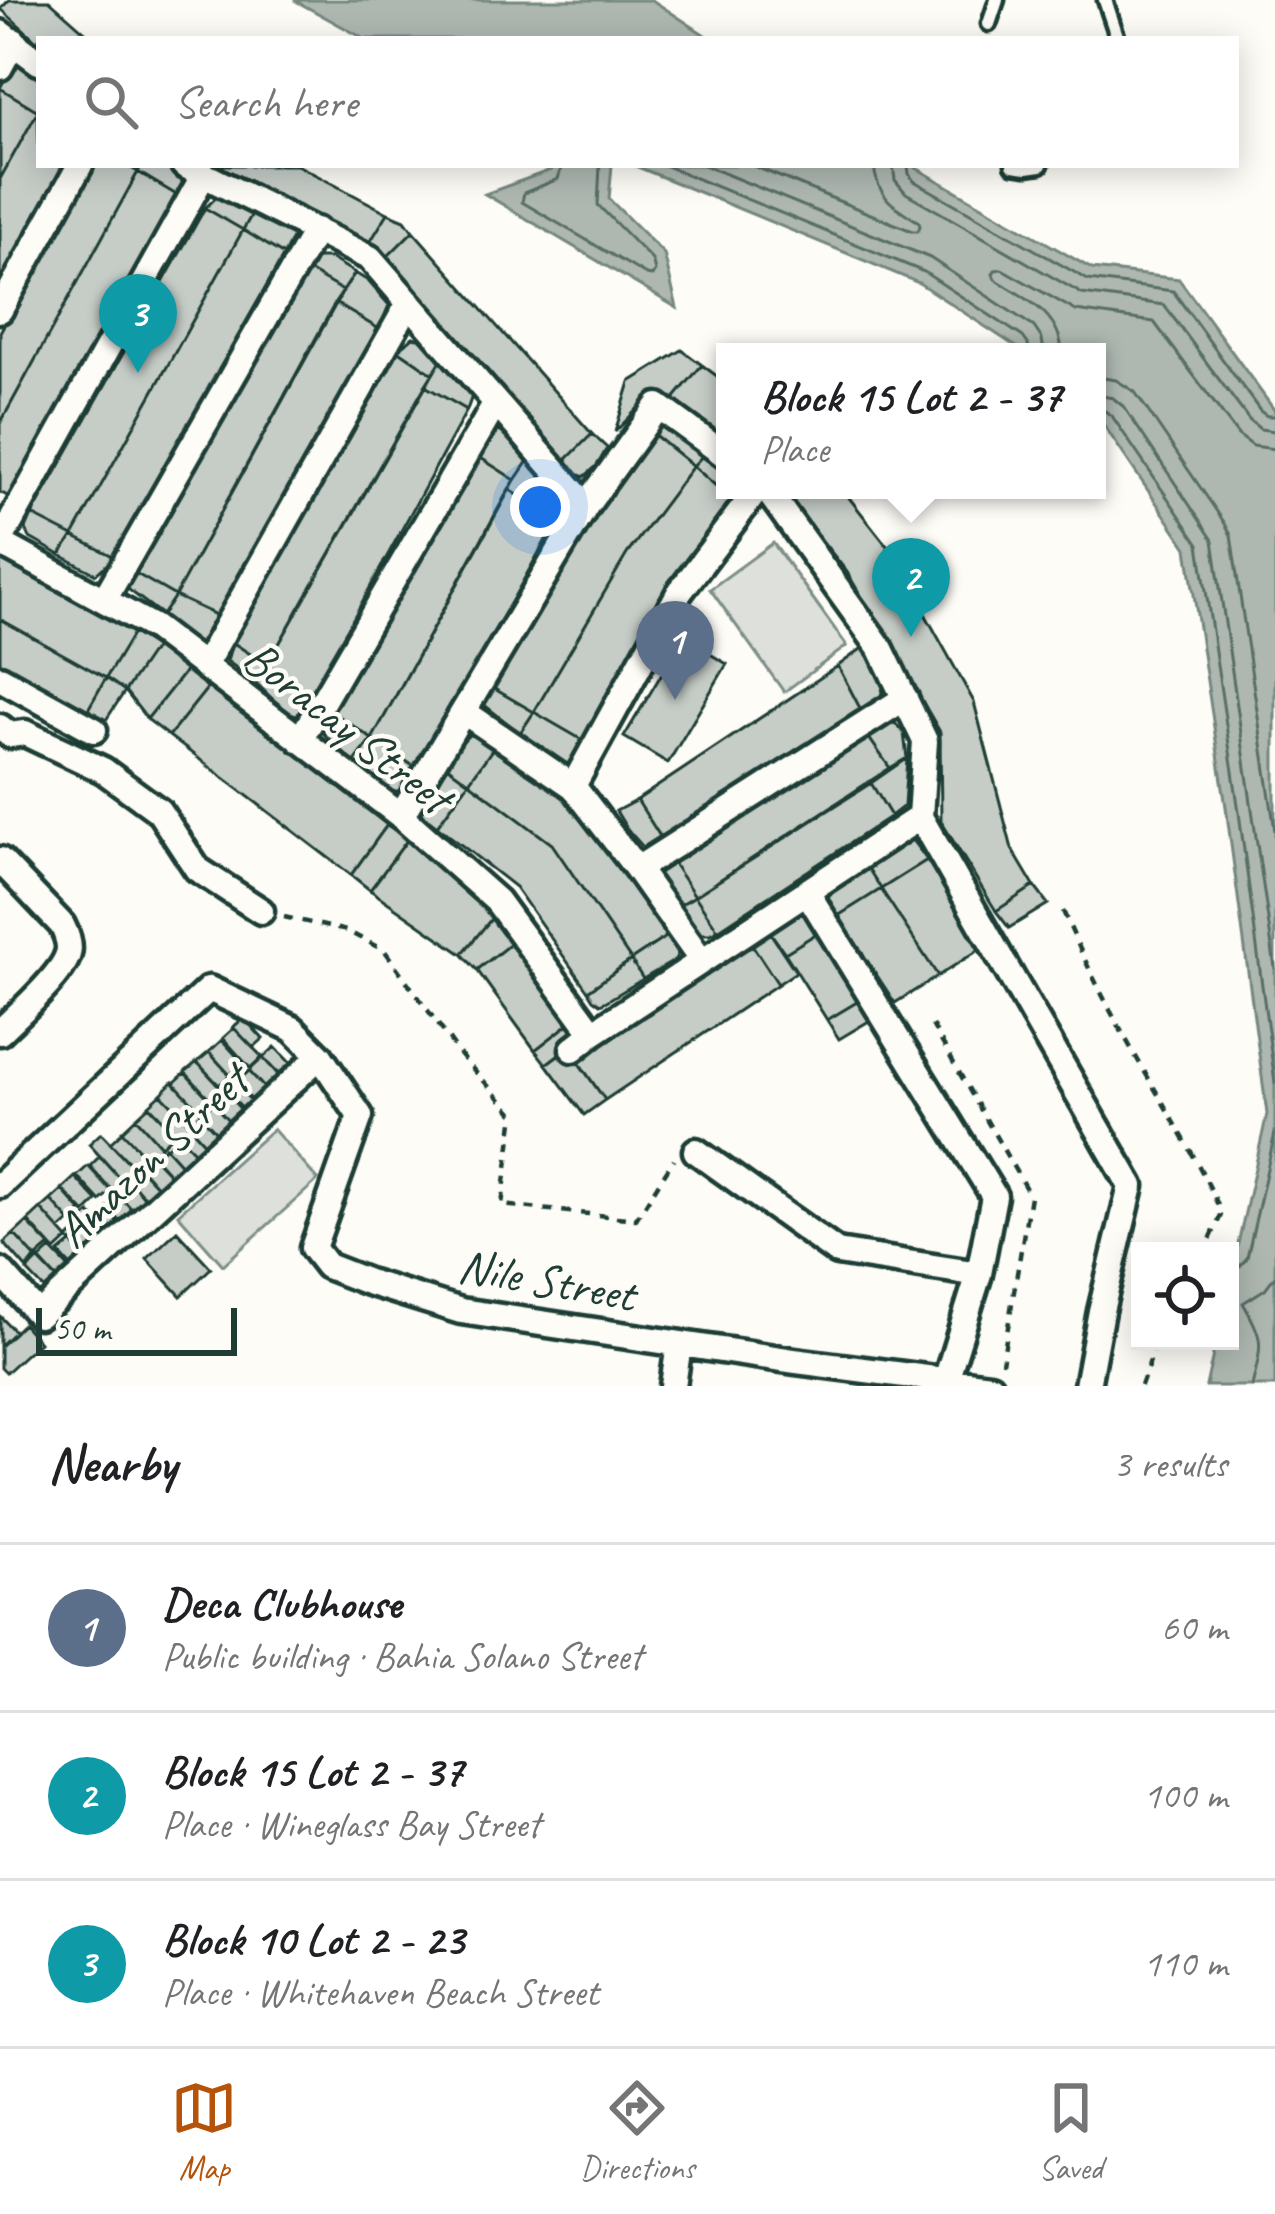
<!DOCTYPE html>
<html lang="en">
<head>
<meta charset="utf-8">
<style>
  :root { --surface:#fff; --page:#f6f6f6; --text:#202124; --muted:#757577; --line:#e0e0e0; --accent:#b45309 }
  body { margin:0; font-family:Caveat,sans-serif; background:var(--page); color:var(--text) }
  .controls { position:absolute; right:36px; bottom:36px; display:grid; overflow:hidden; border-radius:0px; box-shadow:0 6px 30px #0003 }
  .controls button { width:108px; height:108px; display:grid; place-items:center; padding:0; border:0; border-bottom:3px solid var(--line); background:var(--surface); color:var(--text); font:60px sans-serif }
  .scale { position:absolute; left:36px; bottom:30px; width:201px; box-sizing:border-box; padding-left:12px; border:6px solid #1f3d34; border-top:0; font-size:33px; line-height:42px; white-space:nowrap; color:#1f3d34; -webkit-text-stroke:9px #fdfcf7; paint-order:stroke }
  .you { position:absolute; left:540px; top:507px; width:42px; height:42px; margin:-30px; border:9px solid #fff; border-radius:50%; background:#1a73e8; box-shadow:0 0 0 18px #1a73e833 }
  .badge { display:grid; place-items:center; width:78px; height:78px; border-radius:50%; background:var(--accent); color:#fff; font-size:39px; font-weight:700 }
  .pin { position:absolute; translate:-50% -99px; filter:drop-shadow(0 3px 6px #0008) }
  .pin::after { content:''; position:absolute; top:63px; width:42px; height:36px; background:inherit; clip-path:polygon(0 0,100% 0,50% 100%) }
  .popup { position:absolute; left:716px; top:343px; width:390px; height:156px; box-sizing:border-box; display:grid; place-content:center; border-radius:0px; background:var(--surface); filter:drop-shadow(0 3px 9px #0005); font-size:39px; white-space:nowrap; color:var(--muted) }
  .popup b { font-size:45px; color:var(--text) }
  .popup::after { content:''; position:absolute; left:50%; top:100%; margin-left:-24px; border:24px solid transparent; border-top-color:var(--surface) }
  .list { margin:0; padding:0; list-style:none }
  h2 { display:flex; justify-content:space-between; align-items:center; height:156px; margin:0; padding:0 48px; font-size:51px }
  h2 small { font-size:39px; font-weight:400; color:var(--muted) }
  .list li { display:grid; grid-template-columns:78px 1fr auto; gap:36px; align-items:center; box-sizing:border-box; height:168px; padding:0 48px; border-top:3px solid var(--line) }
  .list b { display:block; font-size:45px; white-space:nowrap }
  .list p { margin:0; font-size:39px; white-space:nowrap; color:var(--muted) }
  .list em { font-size:39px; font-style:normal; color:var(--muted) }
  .icon { flex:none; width:66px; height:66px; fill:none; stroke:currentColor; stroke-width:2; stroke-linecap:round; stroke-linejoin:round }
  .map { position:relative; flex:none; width:1275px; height:1386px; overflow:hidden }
  .search { position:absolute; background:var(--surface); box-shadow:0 6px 30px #0003; left:36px; right:36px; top:36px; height:132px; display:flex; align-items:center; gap:30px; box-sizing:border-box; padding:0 42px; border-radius:0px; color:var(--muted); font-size:45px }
  .sheet { height:660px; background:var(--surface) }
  nav { display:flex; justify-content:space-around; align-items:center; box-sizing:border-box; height:168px; border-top:3px solid var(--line); background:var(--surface); font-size:33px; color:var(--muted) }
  nav a { display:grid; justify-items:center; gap:6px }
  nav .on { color:var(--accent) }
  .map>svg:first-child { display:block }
</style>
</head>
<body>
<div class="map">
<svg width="1275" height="1386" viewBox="0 0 1275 1386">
  <rect width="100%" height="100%" fill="#fdfcf7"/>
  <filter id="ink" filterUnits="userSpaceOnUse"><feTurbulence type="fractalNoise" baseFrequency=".00833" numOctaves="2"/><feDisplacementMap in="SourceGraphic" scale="24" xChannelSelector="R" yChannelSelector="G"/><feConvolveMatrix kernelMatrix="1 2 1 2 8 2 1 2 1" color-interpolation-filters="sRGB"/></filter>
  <g filter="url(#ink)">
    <path fill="#dde0db" stroke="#7e8e88" stroke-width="3" d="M 773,543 L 847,646 L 784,692 L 710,589 Z
      M 273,1129 L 318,1180 L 223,1265 L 178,1214 Z"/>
    <path fill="#aeb8b1" stroke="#75877f" stroke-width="3" d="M 294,0 L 652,0 L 711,39 L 365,39 Z
      M 548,165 L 612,165 L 609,199 L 664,254 L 677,308 L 485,194 L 551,170 Z
      M 633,165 L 911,165 L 1092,269 L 1179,279 L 1275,411 L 1275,1386 L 1206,1386 L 1216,1341 L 1230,1341 L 1230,1280 L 1267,1114 L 1226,807 L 1187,548 L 1097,415 L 1097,352 L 1024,352 L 919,283 Z"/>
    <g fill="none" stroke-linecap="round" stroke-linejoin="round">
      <path stroke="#586e66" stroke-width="3" d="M 562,165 L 558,179 L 524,193 L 522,202 L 646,275 L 652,276 L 655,271 L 652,260 L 598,205 L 600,165
        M 664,165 L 924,272 L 1023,337 L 1028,344 L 1029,352
        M 704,165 L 930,258 L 1034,327 L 1042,339 L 1044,352
        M 751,165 L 912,231 L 918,231 L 920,226 L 919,222 C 894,207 876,196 874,165
        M 893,165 L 895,180 L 906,193 L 1082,294 L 1164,305 L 1249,420 L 1260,429 L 1275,431
        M 908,165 L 909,174 L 914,181 L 1088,280 L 1173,291 L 1260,411 L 1267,416 L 1275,416
        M 1062,352 C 1060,313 1025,298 995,279 L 993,274 L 995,270 L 1002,269 L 1076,311 L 1154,322 L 1238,435 L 1253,446 L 1275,449
        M 1097,377 L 1116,380 L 1135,392 L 1224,522 L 1231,535 L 1275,831
        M 1097,395 L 1113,398 L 1124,407 L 1213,540 L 1275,968
        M 1097,410 L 1105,411 L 1112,416 L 1199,544 L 1238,805 L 1275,1083
        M 1230,1267 L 1240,1266 L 1247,1258 L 1275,1133
        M 1252,1386 C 1262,1344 1265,1340 1243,1303 L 1265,1289 L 1275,1276"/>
    </g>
    <path fill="#c6cdc7" stroke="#1f3d34" stroke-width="3" d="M 9,0 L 49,0 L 93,39 L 39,39 L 39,43 L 1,9 Z
      M 24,62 L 39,73 L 38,111 L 0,88 L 9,71 L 17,63 Z
      M 0,88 L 38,111 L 0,179 Z
      M 38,111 L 39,165 L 65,165 L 0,280 L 0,179 Z
      M 93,165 L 126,165 L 138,172 L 0,424 L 0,332 Z
      M 142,165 L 167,165 L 182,174 L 187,180 L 187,187 L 180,197 L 138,172 Z
      M 218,165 L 297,165 L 388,213 L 367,247 Z
      M 138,172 L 180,197 L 13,499 L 0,492 L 0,424 Z
      M 219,195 L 255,209 L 243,230 L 205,208 Z
      M 205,208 L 243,230 L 73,536 L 32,515 Z
      M 255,209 L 289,227 L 294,234 L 284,255 L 243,230 Z
      M 388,213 L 405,220 L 413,231 L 385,259 L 367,247 Z
      M 243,230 L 284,255 L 115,557 L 73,536 Z
      M 413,231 L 592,434 L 565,461 L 385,259 Z
      M 317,258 L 330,258 L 355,273 L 343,291 L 305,269 Z
      M 305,269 L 343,291 L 175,596 L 135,573 Z
      M 355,273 L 368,281 L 389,305 L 379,329 L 335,303 Z
      M 335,303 L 379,329 L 218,616 L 175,596 Z
      M 413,337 L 422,339 L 442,359 L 433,374 L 398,350 Z
      M 398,350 L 433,374 L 267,665 L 232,642 Z
      M 682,350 L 702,365 L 672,401 L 658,397 L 646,400 L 615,432 L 630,382 Z
      M 442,359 L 473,393 L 467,410 L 425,386 Z
      M 702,365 L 725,382 L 725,441 L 672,401 Z
      M 425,386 L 467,410 L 312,694 L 267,665 Z
      M 669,424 L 706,452 L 693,466 L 652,433 L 660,425 Z
      M 493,431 L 501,432 L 530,458 L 515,480 L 476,455 Z
      M 652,433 L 693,466 L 627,554 L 534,712 L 491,687 L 587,520 Z
      M 592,434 L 607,448 L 597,466 L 584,477 L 577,474 L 565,461 Z
      M 706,452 L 725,467 L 725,490 L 736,490 L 731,499 L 693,466 Z
      M 476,455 L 515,480 L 372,739 L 330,710 Z
      M 530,458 L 564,498 L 556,522 L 509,489 Z
      M 693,466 L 731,499 L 667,587 L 584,741 L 534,712 L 627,554 Z
      M 509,489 L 556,522 L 418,769 L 372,739 Z
      M 782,490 L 843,490 L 888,547 L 974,702 L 1012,849 L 1034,886 L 996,911 L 941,821 L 940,732 L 847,572 Z
      M 32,515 L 73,536 L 60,555 L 30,538 L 26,529 Z
      M 73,536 L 115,557 L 96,574 L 60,555 Z
      M 0,559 L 133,633 L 106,678 L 0,619 Z
      M 135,573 L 175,596 L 162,615 L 129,590 L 126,584 Z
      M 175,596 L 218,616 L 205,643 L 194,644 L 186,639 L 162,615 Z
      M 0,619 L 106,678 L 87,711 L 0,663 Z
      M 133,633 L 155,647 L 125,691 L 106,678 Z
      M 683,638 L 727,664 L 668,763 L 624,737 Z
      M 232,642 L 267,665 L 256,683 L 227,661 Z
      M 865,646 L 883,687 L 881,696 L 862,712 L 838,666 Z
      M 155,647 L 187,669 L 147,719 L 125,691 Z
      M 267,665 L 312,694 L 303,713 L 296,715 L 285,711 L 256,683 Z
      M 838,666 L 862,712 L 661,838 L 637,800 Z
      M 187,669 L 209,686 L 169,736 L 147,719 Z
      M 106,678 L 125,691 L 104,723 L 87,711 Z
      M 209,686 L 387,825 L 351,875 L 169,736 Z
      M 491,687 L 534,712 L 520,733 L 483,704 L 484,697 Z
      M 330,710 L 372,739 L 354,763 L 324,734 L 320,726 Z
      M 534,712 L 584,741 L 577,755 L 566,765 L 558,762 L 520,733 Z
      M 887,721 L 893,721 L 904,733 L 907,758 L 890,768 L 867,735 Z
      M 476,732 L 496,744 L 469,782 L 447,766 L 462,742 L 470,734 Z
      M 867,735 L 890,768 L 695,896 L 670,859 Z
      M 372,739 L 418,769 L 404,789 L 395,792 L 382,786 L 354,763 Z
      M 496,744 L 579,806 L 667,936 L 631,960 L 552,844 L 469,782 Z
      M 907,758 L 904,806 L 891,816 L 871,783 Z
      M 447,766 L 469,782 L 437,826 L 423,815 L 422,810 Z
      M 469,782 L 552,844 L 631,960 L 588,991 L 515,887 L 437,826 Z
      M 871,783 L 891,816 L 718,930 L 695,896 Z
      M 637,800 L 661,838 L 643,847 L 627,829 L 616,811 Z
      M 387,825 L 408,839 L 370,890 L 351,875 Z
      M 408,839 L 497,912 L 462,954 L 370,890 Z
      M 912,840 L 927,860 L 881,889 L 866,865 L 904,841 Z
      M 670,859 L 695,896 L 676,907 L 657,881 L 656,873 Z
      M 927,860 L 982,948 L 938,976 L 881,889 Z
      M 866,865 L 881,889 L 838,916 L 830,904 L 828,893 L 833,886 Z
      M 1034,886 L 1048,904 L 1009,928 L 996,911 Z
      M 881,889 L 938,976 L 895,1003 L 838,916 Z
      M 695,896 L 718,930 L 710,934 L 695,934 L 676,907 Z
      M 809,911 L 822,930 L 785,953 L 769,931 L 796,914 Z
      M 497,912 L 515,940 L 477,970 L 462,954 Z
      M 822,930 L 867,996 L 827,1020 L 785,953 Z
      M 769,931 L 796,972 L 778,984 L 751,943 Z
      M 667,936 L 675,946 L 678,954 L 674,961 L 643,979 L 631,960 Z
      M 515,940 L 575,1019 L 535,1050 L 477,970 Z
      M 751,943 L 778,984 L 605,1100 L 576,1058 Z
      M 631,960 L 643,979 L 605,1002 L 600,1004 L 593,999 L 588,991 Z
      M 867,996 L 879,1015 L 839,1039 L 827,1020 Z
      M 244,1018 L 263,1039 L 253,1048 L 233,1027 Z
      M 575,1019 L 579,1039 L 546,1064 L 535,1050 Z
      M 234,1028 L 262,1057 L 250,1068 L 223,1038 Z
      M 222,1040 L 243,1063 L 230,1075 L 209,1052 Z
      M 275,1047 L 297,1070 L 285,1081 L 263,1058 Z
      M 568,1048 L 605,1100 L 584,1115 L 546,1064 Z
      M 209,1052 L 230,1075 L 219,1085 L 197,1062 Z
      M 263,1058 L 282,1079 L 268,1092 L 249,1071 Z
      M 197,1062 L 221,1088 L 210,1099 L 185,1072 Z
      M 249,1071 L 267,1091 L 254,1103 L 236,1083 Z
      M 185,1073 L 213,1103 L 202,1113 L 174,1083 Z
      M 232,1081 L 257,1107 L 248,1115 L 224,1089 Z
      M 173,1082 L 202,1113 L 190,1124 L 161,1094 Z
      M 225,1092 L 244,1113 L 232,1124 L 213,1104 Z
      M 161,1094 L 190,1124 L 178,1135 L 149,1105 Z
      M 213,1104 L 232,1124 L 220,1136 L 200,1115 Z
      M 149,1106 L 175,1133 L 161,1146 L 136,1118 Z
      M 200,1115 L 219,1135 L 207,1146 L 189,1126 Z
      M 136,1118 L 161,1146 L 148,1159 L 122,1131 Z
      M 190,1127 L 208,1147 L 199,1156 L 179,1136 Z
      M 122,1132 L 149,1160 L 137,1171 L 110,1143 Z
      M 101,1133 L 138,1172 L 125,1184 L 89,1144 Z
      M 179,1136 L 199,1156 L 185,1169 L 166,1148 Z
      M 165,1147 L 185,1169 L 174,1179 L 154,1158 Z
      M 100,1156 L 125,1184 L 115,1194 L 90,1166 Z
      M 155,1158 L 174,1179 L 161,1191 L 142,1170 Z
      M 88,1166 L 111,1191 L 100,1201 L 77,1176 Z
      M 143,1172 L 161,1191 L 149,1203 L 132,1183 Z
      M 75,1177 L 97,1201 L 85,1213 L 62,1189 Z
      M 132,1183 L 149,1203 L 136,1214 L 119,1195 Z
      M 62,1190 L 81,1211 L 70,1221 L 51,1200 Z
      M 120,1196 L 136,1214 L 124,1226 L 107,1208 Z
      M 51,1200 L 70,1221 L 60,1230 L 41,1209 Z
      M 41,1209 L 68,1239 L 55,1251 L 28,1221 Z
      M 106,1210 L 127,1233 L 117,1243 L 96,1220 Z
      M 90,1213 L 114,1239 L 102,1249 L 78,1224 Z
      M 27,1222 L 50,1246 L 36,1258 L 14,1234 Z
      M 81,1226 L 102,1249 L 89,1261 L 68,1239 Z
      M 177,1231 L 211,1268 L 181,1296 L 147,1259 Z
      M 14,1234 L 36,1258 L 26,1268 L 4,1243 Z
      M 72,1242 L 89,1261 L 77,1273 L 59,1253 Z
      M 51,1249 L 73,1272 L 61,1283 L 39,1260 Z
      M 39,1259 L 61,1283 L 49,1294 L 27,1271 Z
      M 0,1316 L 15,1332 L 0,1346 Z
      M 23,1324 L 39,1342 L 5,1373 L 0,1368 L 0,1346 Z"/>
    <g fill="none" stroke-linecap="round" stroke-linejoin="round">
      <g stroke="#1f3d34" stroke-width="21">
        <path id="service" d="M 1105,0 L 1118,39
          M 989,24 L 997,0
          M 1013,165 L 1027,167 L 1041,165"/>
      </g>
      <g stroke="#1f3d34" stroke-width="33">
        <path id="minor" d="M 0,33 L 39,62
          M 0,67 L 14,41
          M 184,165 L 370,258 L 586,506
          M 0,310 L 80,165
          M 767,490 L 881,649 L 925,741 L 920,817
          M 0,541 L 203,176
          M 0,543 L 153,627 L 401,816 L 497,901 L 593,1033
          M 104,600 L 316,230
          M 204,666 L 409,303
          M 0,678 L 94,730
          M 464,712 L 573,786 L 637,869 L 702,961
          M 0,727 L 10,735 L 25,733 L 103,770 L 159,811 L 197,869 L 261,911
          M 300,740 L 496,403
          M 573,786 L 679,593 L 757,490
          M 401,816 L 586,506 L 658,406 L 725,455
          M 920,817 L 1131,1186 L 1101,1311 L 1087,1386
          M 0,860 L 62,925 C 66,933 71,945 68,954 C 62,976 17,1015 0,1032
          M 637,869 L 905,698
          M 807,892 L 994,1196 L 979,1274 L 946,1380
          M 573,1049 L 593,1033 L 920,817
          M 696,1151 L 837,1252 L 979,1274
          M 0,1185 L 209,989 L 293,1029 L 320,1056 L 360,1116 L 313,1248 L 327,1266 L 368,1282 L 461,1311 L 795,1361 L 990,1386
          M 0,1271 L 39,1315 L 320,1056
          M 673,1386 L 679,1344"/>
      </g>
      <path stroke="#1f3d34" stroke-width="4.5" stroke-dasharray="9 9" stroke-linecap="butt" d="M 1063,911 C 1084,960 1108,1009 1135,1055 C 1163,1104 1194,1152 1217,1203 L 1221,1215 L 1205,1251
        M 284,917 L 347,931 L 385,951 L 461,1056 L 514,1114 L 502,1205 L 636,1219 L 674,1159
        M 932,1025 L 1030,1196 L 1002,1363
        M 1141,1386 L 1157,1341"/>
      <use href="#service" stroke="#fdfcf7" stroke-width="12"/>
      <use href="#minor" stroke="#fdfcf7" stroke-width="24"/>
    </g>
  </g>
  <g text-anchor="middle" stroke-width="9" stroke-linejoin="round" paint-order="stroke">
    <g font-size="48" fill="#1f3d34" stroke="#fdfcf7">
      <text transform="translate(348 726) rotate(38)" y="17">Boracay Street</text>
      <text transform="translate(151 1155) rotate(-43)" y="17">Amazon Street</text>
      <text transform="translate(547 1279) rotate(10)" y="17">Nile Street</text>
    </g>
  </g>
</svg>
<div class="controls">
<button><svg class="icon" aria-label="locate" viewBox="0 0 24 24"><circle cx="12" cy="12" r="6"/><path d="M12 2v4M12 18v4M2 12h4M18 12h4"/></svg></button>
</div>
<div class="scale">50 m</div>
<div class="you"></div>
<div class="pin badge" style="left:675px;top:700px;background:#5c6f8a">1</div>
<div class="pin badge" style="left:911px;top:637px;background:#0f9aa8">2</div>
<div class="popup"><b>Block 15 Lot 2 - 37</b>Place</div>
<div class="pin badge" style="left:138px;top:373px;background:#0f9aa8">3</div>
<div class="search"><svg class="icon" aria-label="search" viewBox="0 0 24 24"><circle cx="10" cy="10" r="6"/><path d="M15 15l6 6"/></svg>Search here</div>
</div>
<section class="sheet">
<h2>Nearby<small>3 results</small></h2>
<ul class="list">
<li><span class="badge" style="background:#5c6f8a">1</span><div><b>Deca Clubhouse</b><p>Public building · Bahia Solano Street</p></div><em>60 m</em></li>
<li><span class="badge" style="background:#0f9aa8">2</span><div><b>Block 15 Lot 2 - 37</b><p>Place · Wineglass Bay Street</p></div><em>100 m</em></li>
<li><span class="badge" style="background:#0f9aa8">3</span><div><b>Block 10 Lot 2 - 23</b><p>Place · Whitehaven Beach Street</p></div><em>110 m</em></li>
</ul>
</section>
<nav>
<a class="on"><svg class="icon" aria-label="map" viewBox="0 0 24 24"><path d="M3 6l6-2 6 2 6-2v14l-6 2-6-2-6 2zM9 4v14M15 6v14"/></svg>Map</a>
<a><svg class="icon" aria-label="directions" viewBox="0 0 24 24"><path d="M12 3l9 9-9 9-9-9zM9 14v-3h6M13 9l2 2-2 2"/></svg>Directions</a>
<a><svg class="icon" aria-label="saved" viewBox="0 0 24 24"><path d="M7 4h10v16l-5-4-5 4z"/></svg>Saved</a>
</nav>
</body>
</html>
